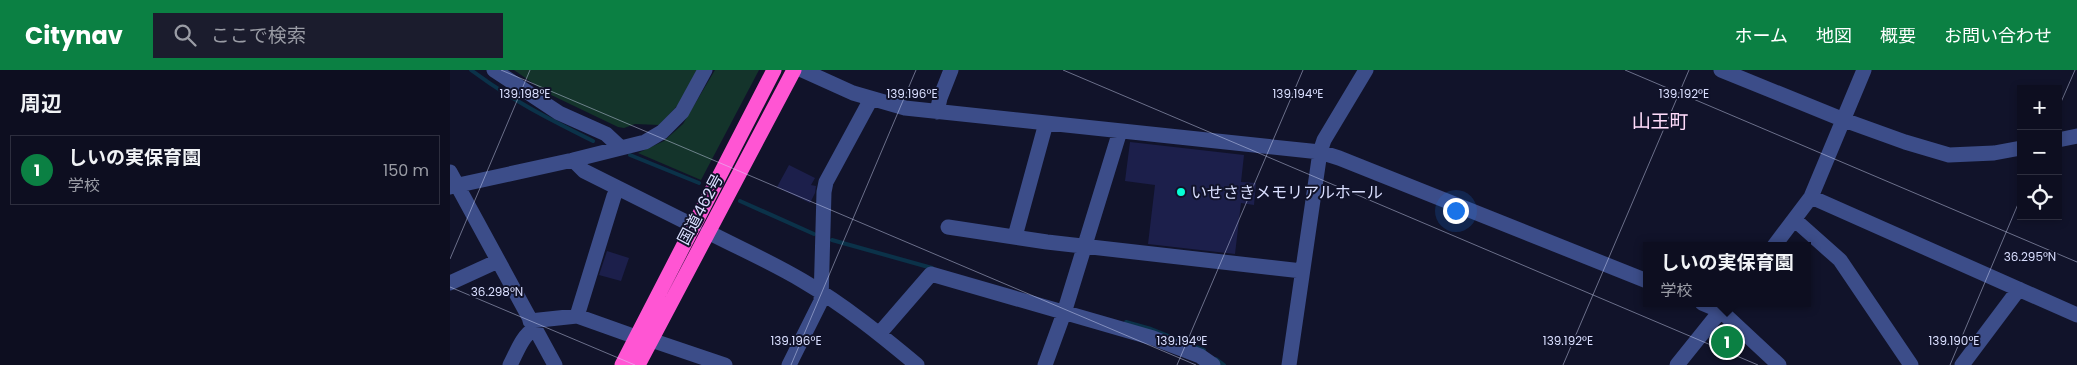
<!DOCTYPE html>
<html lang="ja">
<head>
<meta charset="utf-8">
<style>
  :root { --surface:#0d0e20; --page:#1b1c2d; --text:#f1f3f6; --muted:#9a9ca5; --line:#2d2e3e; --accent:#0b8043 }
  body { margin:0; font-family:Poppins,"Noto Sans JP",sans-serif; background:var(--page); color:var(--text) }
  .controls { position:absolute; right:15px; top:15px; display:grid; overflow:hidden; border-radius:0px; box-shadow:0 2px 8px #0003 }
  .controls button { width:45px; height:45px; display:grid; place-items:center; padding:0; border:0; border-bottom:1px solid var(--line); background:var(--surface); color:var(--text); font:25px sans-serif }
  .you { position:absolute; left:1005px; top:140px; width:18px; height:18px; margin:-12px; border:4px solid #fff; border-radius:50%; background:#1a73e8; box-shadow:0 0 0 8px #1a73e833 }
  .badge { display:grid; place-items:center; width:32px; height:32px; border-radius:50%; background:var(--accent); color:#fff; font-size:16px; font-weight:700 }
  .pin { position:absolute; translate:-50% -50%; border:2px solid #fff; box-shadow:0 1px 5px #0006 }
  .popup { position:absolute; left:1193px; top:172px; width:168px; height:65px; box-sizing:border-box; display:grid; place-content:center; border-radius:0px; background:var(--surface); filter:drop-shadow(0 1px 4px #0005); font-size:16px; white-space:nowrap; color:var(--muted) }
  .popup b { font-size:19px; color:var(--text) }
  .popup::after { content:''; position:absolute; left:50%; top:100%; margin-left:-10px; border:10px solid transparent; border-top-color:var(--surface) }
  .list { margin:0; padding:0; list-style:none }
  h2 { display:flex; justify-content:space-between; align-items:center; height:65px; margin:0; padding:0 20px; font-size:21px }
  h2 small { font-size:16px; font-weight:400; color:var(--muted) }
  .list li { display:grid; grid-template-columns:32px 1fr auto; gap:15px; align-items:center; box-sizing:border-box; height:70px; margin:0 10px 10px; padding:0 10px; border:1px solid var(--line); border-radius:0px }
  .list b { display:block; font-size:19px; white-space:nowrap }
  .list p { margin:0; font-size:16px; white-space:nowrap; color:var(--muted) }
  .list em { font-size:16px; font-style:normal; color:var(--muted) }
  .icon { flex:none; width:28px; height:28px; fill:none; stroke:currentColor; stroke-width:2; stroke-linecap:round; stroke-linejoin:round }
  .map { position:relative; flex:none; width:1627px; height:295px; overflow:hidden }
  header { display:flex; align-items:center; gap:30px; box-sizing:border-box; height:70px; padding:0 25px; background:var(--accent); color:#fff }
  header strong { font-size:24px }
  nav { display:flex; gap:28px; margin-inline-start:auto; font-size:18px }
  .search { width:350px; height:45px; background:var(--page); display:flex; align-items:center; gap:12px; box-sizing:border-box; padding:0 18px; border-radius:0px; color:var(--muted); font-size:19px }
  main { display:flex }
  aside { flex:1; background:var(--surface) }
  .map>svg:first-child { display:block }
</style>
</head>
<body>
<header>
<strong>Citynav</strong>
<div class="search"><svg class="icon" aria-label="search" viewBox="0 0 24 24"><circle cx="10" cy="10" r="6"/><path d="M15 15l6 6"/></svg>ここで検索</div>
<nav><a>ホーム</a><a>地図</a><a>概要</a><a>お問い合わせ</a></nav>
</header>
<main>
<aside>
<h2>周辺<small></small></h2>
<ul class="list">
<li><span class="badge">1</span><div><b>しいの実保育園</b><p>学校</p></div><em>150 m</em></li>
</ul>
</aside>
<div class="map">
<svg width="1627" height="295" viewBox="0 0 1627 295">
  <rect width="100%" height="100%" fill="#11132a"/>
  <path fill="#14342b" d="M 64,0 L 247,0 L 230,33 L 209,55 L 185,54 L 174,58 L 168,57 L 97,23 Z
    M 265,0 L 309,0 L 251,110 L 188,83 L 214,71 L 233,54 Z"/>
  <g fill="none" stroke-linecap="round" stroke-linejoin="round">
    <path stroke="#0b3249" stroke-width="4" d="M 21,0 C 61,30 99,49 143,71
      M 180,85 L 249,113
      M 290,131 L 364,164
      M 382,170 L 482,198
      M 676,252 L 701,259 L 754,280
      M 766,289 L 774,295"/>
  </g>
  <path fill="#1c1f4b" d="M 680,72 L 794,85 L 791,112 L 806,113 L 804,135 L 791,133 L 785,184 L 698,174 L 705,115 L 675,111 Z
    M 339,95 L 365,108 L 361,115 L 366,116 L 365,123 L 360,133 L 327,117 Z
    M 157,181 L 179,188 L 171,211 L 149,205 Z"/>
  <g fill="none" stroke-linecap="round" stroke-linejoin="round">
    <path stroke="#3c4d89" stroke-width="15" d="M 44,0 L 109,43 L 156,64 L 171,78
      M 352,0 L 403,23 L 455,38 L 870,82 L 889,88 L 1197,211
      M 1271,0 L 1394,50 L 1455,72 L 1499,85 L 1544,83 L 1571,78
      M 487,42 L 490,28 L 501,0
      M 1608,70 L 1627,66
      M 123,90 L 134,101 L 244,156
      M 0,102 L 105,295
      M 0,117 L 123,90 L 195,72 L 212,62 L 232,42 L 255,0
      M 1361,127 L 1627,245
      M 1345,150 L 1390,190 L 1461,295
      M 498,157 L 597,172 L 852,201
      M 567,159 L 596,53
      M 258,162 C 289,178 323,193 353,211 C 394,235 431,265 467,295
      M 1324,176 L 1361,127 L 1414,0
      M 0,213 L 48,191
      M 1252,233 L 1271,241 L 1329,295
      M 127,246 L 164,126 L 168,118
      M 80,251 L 127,246 L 186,267
      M 429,264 L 481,204 L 703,268 L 750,286 L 763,295
      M 201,270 L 275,295
      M 60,295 C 67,282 72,266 84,259
      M 339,295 L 371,231 L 374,122 L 376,112 L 421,29
      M 595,295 L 614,243 L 670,61
      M 839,295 L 870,82 L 874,70 L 916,0
      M 1227,295 L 1276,234
      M 1512,295 L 1569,219"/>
    <path stroke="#ff55d3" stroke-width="15" d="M 172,295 L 324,0
      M 188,295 L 344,0"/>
  </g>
  <path fill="none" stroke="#dadfff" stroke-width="1" stroke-opacity="0.45" d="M 51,0 L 746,295M 613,0 L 1308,295M 1175,0 L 1627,192M 1608,39 L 1625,0M 0,189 L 80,0M 0,217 L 185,295M 341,295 L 466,0M 727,295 L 853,0M 1113,295 L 1239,0M 1500,295 L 1571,127"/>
  <circle fill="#06ffd7" stroke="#11132a" stroke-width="2" cx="731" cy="122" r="5"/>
  <g text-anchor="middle" stroke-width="4" stroke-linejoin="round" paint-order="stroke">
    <g font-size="16" fill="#dadfff" stroke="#11132a" text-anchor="start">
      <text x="741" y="128">いせさきメモリアルホール</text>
    </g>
    <g font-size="16" fill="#dadfff" stroke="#11132a">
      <text transform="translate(250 139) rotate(-62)" y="6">国道462号</text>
    </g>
    <g font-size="19" fill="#ffdcfb" stroke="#11132a">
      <text x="1210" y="58">山王町</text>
    </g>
  </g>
  <g font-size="12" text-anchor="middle" fill="#dadfff" stroke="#11132a" stroke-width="4" stroke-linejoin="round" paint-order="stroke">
    <text x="75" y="28">139.198°E</text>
    <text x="462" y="28">139.196°E</text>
    <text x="848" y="28">139.194°E</text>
    <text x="1234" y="28">139.192°E</text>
    <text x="1580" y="191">36.295°N</text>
    <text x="47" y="226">36.298°N</text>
    <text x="346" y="275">139.196°E</text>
    <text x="732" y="275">139.194°E</text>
    <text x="1118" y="275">139.192°E</text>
    <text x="1504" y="275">139.190°E</text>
  </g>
</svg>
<div class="controls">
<button>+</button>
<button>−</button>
<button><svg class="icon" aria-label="locate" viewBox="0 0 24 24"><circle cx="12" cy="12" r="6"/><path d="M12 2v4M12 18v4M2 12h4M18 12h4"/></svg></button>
</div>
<div class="you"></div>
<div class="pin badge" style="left:1277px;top:272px">1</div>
<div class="popup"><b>しいの実保育園</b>学校</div>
</div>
</main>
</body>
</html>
